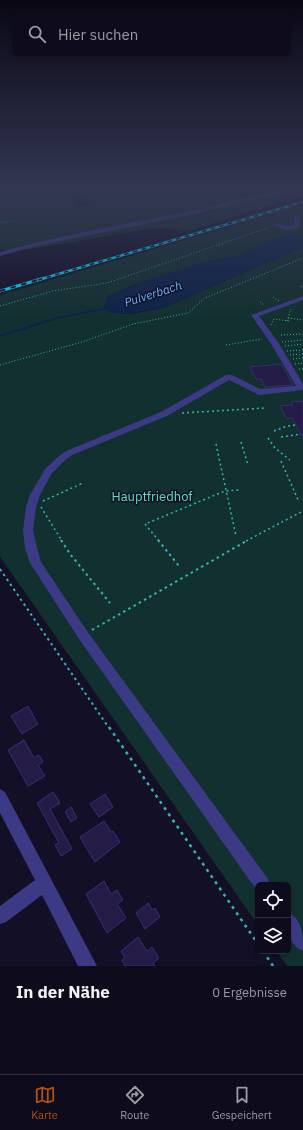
<!DOCTYPE html>
<html lang="de">
<head>
<meta charset="utf-8">
<style>
  :root { --surface:#0e0b1c; --page:#1c1929; --text:#f1f3f6; --muted:#9b9ba3; --line:#2e2b3b; --accent:#b45309 }
  body { margin:0; font-family:"IBM Plex Sans",sans-serif; background:var(--page); color:var(--text) }
  .controls { position:absolute; right:12px; bottom:12px; display:grid; overflow:hidden; border-radius:6px; box-shadow:0 2px 6px #0003 }
  .controls button { width:36px; height:36px; display:grid; place-items:center; padding:0; border:0; border-bottom:1px solid var(--line); background:var(--surface); color:var(--text); font:20px sans-serif }
  .list { margin:0; padding:0; list-style:none }
  h2 { display:flex; justify-content:space-between; align-items:center; height:52px; margin:0; padding:0 16px; font-size:17px }
  h2 small { font-size:13px; font-weight:400; color:var(--muted) }
  .icon { flex:none; width:22px; height:22px; fill:none; stroke:currentColor; stroke-width:2; stroke-linecap:round; stroke-linejoin:round }
  .map { position:relative; flex:none; width:303px; height:966px; overflow:hidden }
  .search { position:absolute; background:var(--surface); box-shadow:0 2px 6px #0003; left:12px; right:12px; top:12px; height:44px; display:flex; align-items:center; gap:10px; box-sizing:border-box; padding:0 14px; border-radius:6px; color:var(--muted); font-size:15px }
  .sheet { height:108px; background:var(--surface) }
  nav { display:flex; justify-content:space-around; align-items:center; box-sizing:border-box; height:56px; border-top:1px solid var(--line); background:var(--surface); font-size:11px; color:var(--muted) }
  nav a { display:grid; justify-items:center; gap:2px }
  nav .on { color:var(--accent) }
  .map>svg:first-child { display:block }
</style>
</head>
<body>
<div class="map">
<svg width="303" height="966" viewBox="0 0 303 966">
  <rect width="100%" height="100%" fill="#130f26"/>
  <path fill="#12302f" fill-rule="evenodd" d="M 0,189 L 303,189 L 303,190 L 271,193 L 290,199 L 189,231 L 164,228 L 148,229 L 37,248 L 4,250 L 0,250 ZM 74,191 L 90,205 L 79,207 L 63,194 Z
    M 301,205 L 303,205 L 303,236 L 291,235 L 266,242 L 240,256 L 206,262 L 136,284 L 107,297 L 110,312 L 125,314 L 136,313 L 163,308 L 303,247 L 303,966 L 287,966 L 276,951 L 288,951 L 288,885 L 258,885 L 258,925 L 0,557 L 0,295 Z"/>
  <path fill="#0c2248" d="M 291,235 L 303,236 L 303,247 L 163,308 L 125,314 L 110,312 L 104,306 L 107,297 L 136,284 L 197,264 L 240,256 L 260,244 Z"/>
  <g fill="none" stroke-linecap="round" stroke-linejoin="round">
    <path stroke="#0c2248" stroke-width="2" d="M 0,336 L 57,318 L 108,308"/>
  </g>
  <path fill="#241b47" stroke="#3b2d73" d="M 281,364 L 293,385 L 265,387 L 261,379 L 256,379 L 250,367 Z
    M 303,401 L 303,438 L 292,418 L 287,419 L 280,406 L 293,405 L 291,402 Z
    M 28,706 L 38,724 L 22,734 L 11,716 Z
    M 24,740 L 34,758 L 39,755 L 43,762 L 38,765 L 45,776 L 28,786 L 8,750 Z
    M 53,792 L 60,803 L 50,809 L 72,849 L 61,856 L 55,845 L 59,843 L 37,803 Z
    M 105,794 L 113,807 L 99,817 L 90,804 Z
    M 71,807 L 77,818 L 71,822 L 65,812 Z
    M 104,821 L 111,832 L 113,831 L 120,842 L 95,862 L 80,837 Z
    M 104,881 L 111,894 L 117,890 L 123,900 L 117,904 L 126,918 L 107,933 L 86,894 Z
    M 148,903 L 152,910 L 155,908 L 160,917 L 145,929 L 136,913 Z
    M 138,937 L 147,951 L 152,947 L 155,952 L 159,958 L 153,963 L 155,966 L 125,966 L 122,960 L 125,958 L 121,951 Z"/>
  <g fill="none" stroke-linecap="round" stroke-linejoin="round">
    <path stroke="#2fb8b0" stroke-width="1" stroke-dasharray="1 2" stroke-linecap="butt" d="M 0,193 L 17,189
      M 0,197 L 37,190 L 55,191 L 66,189
      M 0,222 L 15,220
      M 301,286 L 303,288
      M 273,297 L 279,301
      M 260,302 L 265,305
      M 0,306 L 53,291 L 107,283 L 270,227
      M 288,318 L 303,320
      M 287,321 L 291,309
      M 271,325 L 274,319 L 289,321
      M 281,335 L 303,334
      M 282,342 L 303,340
      M 226,345 L 262,339
      M 285,346 L 303,344
      M 287,351 L 303,350
      M 290,355 L 303,354
      M 293,359 L 303,358
      M 295,364 L 303,363
      M 0,365 L 82,342 L 133,324 L 188,313 L 205,298 L 303,258
      M 299,369 L 303,369"/>
    <path stroke="#2fb8b0" stroke-width="1.5" stroke-dasharray="2 3" stroke-linecap="butt" d="M 182,413 L 265,408
      M 274,431 L 287,426 L 296,425
      M 281,437 L 301,434
      M 268,438 L 275,448 L 290,460
      M 241,442 L 248,465
      M 216,444 L 236,536
      M 281,461 L 299,502
      M 43,501 L 83,483
      M 41,507 L 62,541
      M 159,541 L 145,524 L 225,491 L 240,490
      M 246,541 L 303,511"/>
    <path stroke="#2fb8b0" stroke-width="2" stroke-dasharray="2.5 3.5" stroke-linecap="butt" d="M 61,540 L 70,554 L 110,603
      M 158,540 L 179,566
      M 0,569 L 109,728
      M 92,630 L 248,540"/>
    <path stroke="#2fb8b0" stroke-width="2.5" stroke-dasharray="3 4.5" stroke-linecap="butt" d="M 109,727 L 258,944
      M 263,951 L 273,966"/>
    <path fill="#3d3a85" fill-rule="evenodd" d="M 282,191 L 303,194 L 303,198 L 282,195 L 266,197 L 189,215 L 36,246 L 0,256 L 0,252 C 60,235 123,225 184,212 C 217,206 249,196 282,191 Z
      M 295,216 L 300,217 L 300,225 L 296,229 L 285,230 L 273,225 L 276,223 L 286,226 L 292,226 L 294,225 Z
      M 303,296 L 303,300 L 259,316 L 278,342 L 303,384 L 303,390 L 259,395 L 229,380 L 167,416 L 72,455 L 64,461 L 52,473 L 40,495 L 36,507 L 33,530 L 37,548 L 41,562 L 87,631 L 268,879 L 270,885 L 258,885 L 258,892 L 79,639 L 30,563 L 25,548 L 23,530 L 26,507 L 30,495 L 45,469 L 58,457 L 66,451 L 161,412 L 226,375 L 232,375 L 260,389 L 296,386 L 270,342 L 251,315 Z
      M 0,789 L 5,792 L 97,966 L 78,966 L 42,895 L 6,922 L 0,924 L 0,906 L 35,880 L 0,813 Z
      M 288,912 C 303,920 303,935 303,951 C 286,943 288,928 288,912 Z"/>
    <g stroke="#00e5ff" stroke-width="2.5">
      <path id="rail-far1" d="M 38,280 L 303,202"/>
    </g>
    <g stroke="#00e5ff" stroke-width="3">
      <path id="rail" d="M 0,291 L 41,279"/>
    </g>
    <use href="#rail-far1" stroke="#130f26" stroke-width="1.5" stroke-dasharray="4.5" stroke-linecap="butt"/>
    <use href="#rail" stroke="#130f26" stroke-width="2" stroke-dasharray="5.5" stroke-linecap="butt"/>
  </g>
  <linearGradient id="sky" x2="0" y2="1"><stop stop-color="#0a0815"/><stop offset="0.58" stop-color="#333752"/><stop offset="1" stop-color="#333752" stop-opacity="0"/></linearGradient>
  <rect width="303" height="325" fill="url(#sky)"/>
  <g text-anchor="middle" stroke-width="3" stroke-linejoin="round" paint-order="stroke">
    <g font-size="12" font-style="italic" fill="#62b6ff" stroke="#130f26">
      <text transform="translate(153 294) rotate(-18)" y="4">Pulverbach</text>
    </g>
    <g font-size="13" fill="#5fe0c0" stroke="#130f26">
      <text x="152" y="501">Hauptfriedhof</text>
    </g>
  </g>
</svg>
<div class="controls">
<button><svg class="icon" aria-label="locate" viewBox="0 0 24 24"><circle cx="12" cy="12" r="6"/><path d="M12 2v4M12 18v4M2 12h4M18 12h4"/></svg></button>
<button><svg class="icon" aria-label="layers" viewBox="0 0 24 24"><path d="M12 4l9 5-9 5-9-5zM3 14l9 5 9-5"/></svg></button>
</div>
<div class="search"><svg class="icon" aria-label="search" viewBox="0 0 24 24"><circle cx="10" cy="10" r="6"/><path d="M15 15l6 6"/></svg>Hier suchen</div>
</div>
<section class="sheet">
<h2>In der Nähe<small>0 Ergebnisse</small></h2>
<ul class="list">
</ul>
</section>
<nav>
<a class="on"><svg class="icon" aria-label="map" viewBox="0 0 24 24"><path d="M3 6l6-2 6 2 6-2v14l-6 2-6-2-6 2zM9 4v14M15 6v14"/></svg>Karte</a>
<a><svg class="icon" aria-label="directions" viewBox="0 0 24 24"><path d="M12 3l9 9-9 9-9-9zM9 14v-3h6M13 9l2 2-2 2"/></svg>Route</a>
<a><svg class="icon" aria-label="saved" viewBox="0 0 24 24"><path d="M7 4h10v16l-5-4-5 4z"/></svg>Gespeichert</a>
</nav>
</body>
</html>
